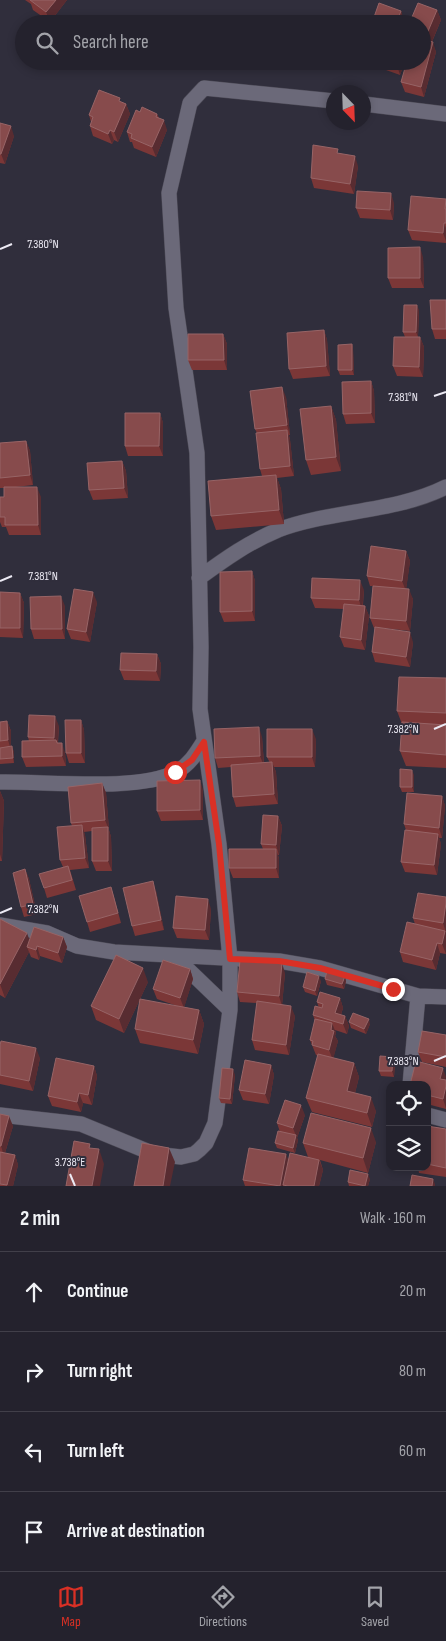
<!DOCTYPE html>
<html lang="en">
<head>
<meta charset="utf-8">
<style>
  :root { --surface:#24222d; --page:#2c2a35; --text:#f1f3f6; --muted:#a3a4aa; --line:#413f49; --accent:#d93025 }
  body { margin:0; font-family:"Sofia Sans Condensed",sans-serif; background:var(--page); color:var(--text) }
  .controls { position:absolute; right:15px; bottom:15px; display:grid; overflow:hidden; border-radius:10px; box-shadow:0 2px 8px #0003 }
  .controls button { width:45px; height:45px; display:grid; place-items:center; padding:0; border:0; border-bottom:1px solid var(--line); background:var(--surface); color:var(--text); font:25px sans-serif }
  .compass { position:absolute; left:326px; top:85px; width:45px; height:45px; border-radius:50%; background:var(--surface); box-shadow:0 2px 8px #0003; rotate:157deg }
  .stop { position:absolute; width:15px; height:15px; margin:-11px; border:4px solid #d93025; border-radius:50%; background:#fff }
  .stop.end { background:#d93025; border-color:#fff; box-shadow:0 1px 5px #0008 }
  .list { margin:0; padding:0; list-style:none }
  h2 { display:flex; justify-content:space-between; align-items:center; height:65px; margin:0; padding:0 20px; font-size:21px }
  h2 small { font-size:16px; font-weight:400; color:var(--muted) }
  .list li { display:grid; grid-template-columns:32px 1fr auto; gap:15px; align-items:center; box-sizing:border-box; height:80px; padding:0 20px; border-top:1px solid var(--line) }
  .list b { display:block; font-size:19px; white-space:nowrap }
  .list em { font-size:16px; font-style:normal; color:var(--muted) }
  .icon { flex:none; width:28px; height:28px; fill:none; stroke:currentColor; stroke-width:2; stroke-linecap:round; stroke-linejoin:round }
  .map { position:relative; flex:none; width:446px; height:1186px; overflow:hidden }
  .search { position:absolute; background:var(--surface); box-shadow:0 2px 8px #0003; left:15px; right:15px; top:15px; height:55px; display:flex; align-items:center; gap:12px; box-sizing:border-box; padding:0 18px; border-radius:28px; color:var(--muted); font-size:19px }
  .sheet { height:385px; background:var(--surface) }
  nav { display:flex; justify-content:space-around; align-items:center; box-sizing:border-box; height:70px; border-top:1px solid var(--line); background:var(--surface); font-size:14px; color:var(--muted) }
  nav a { display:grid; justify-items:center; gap:2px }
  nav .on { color:var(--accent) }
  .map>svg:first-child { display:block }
</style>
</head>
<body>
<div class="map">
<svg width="446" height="1186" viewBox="0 0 446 1186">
  <rect width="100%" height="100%" fill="#302e3c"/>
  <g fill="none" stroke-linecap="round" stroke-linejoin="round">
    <g stroke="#4b4955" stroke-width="16">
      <path id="minor" d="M 364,104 L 446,114
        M 199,578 C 225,559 249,542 278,530 C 331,510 394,513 446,487
        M 0,782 C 45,781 138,792 176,772 C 189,765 196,754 204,741
        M 0,925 L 47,933 L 77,946 L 114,952 L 279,961 L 320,968 L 418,996 L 410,1085
        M 177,959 L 230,1010
        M 418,996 L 446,997
        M 0,1115 L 81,1124 L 154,1154 L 181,1157 L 194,1154 L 199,1150 L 206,1143 L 215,1123 L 230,1010 L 230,959 L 219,844 L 200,709 L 201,647 L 197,453 L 176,308 L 169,193 L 190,103 L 204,88 L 334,101
        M 427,1115 L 446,1120"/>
    </g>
    <use href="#minor" stroke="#6b6979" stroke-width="15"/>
  </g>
  <path fill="#7b3737" d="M 25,0 L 67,0 L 50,22 L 33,10 L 31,4 Z
    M 437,10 L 441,20 L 432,42 L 436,52 L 424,97 L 405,92 L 401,82 L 422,61 L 422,24 Z
    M 401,11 L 404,21 L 404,24 L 375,24 L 373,20 Z
    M 371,61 L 405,61 L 400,75 L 372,65 Z
    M 122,102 L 126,104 L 130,114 L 118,142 L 114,140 L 112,144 L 93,136 L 90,126 L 91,122 L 89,115 Z
    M 140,112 L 157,114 L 159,118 L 167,130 L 156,157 L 134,148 L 132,142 L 130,142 L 127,132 Z
    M 0,123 L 14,136 L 5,164 L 0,163 Z
    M 358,166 L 354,194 L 314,188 L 311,178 Z
    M 446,199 L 446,243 L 412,240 L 408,230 Z
    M 394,203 L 393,220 L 360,218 L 356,208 Z
    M 423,257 L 424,288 L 392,288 L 388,278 Z
    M 446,300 L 446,339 L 435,339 L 432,329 Z
    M 419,310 L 418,337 L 405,337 L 403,332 Z
    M 324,330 L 327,340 L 330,376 L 293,379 L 289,369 Z
    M 223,334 L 227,344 L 227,370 L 192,370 L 188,360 Z
    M 420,337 L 424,347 L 423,377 L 397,376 L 393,366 Z
    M 352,344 L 353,349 L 354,375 L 340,375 L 338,370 Z
    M 371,381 L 374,391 L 375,423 L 346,424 L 343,414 Z
    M 286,397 L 290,435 L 289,435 L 290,440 L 294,476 L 277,478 L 281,489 L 284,524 L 216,530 L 211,516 L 262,476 L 260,469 L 257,433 L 255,429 Z
    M 331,406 L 336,420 L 341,471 L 311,475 L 306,460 Z
    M 160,413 L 163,423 L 163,456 L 128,456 L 125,446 Z
    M 26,441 L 30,451 L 33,485 L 16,487 L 41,497 L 41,535 L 9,535 L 6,527 L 2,527 L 0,522 L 0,497 L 4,497 L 4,488 L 0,488 L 0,443 Z
    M 122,461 L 126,471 L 128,498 L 93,500 L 89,490 Z
    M 406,551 L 410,561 L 406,589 L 413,599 L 410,631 L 383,628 L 413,642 L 410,667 L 375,662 L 372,652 L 375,628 L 374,628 L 370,618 L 373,586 L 370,586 L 367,576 Z
    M 252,571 L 255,581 L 255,621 L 224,622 L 220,612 Z
    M 364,590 L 363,605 L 365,606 L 369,616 L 365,650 L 344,647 L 340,637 L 344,609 L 315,608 L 311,598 Z
    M 0,592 L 20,593 L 24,603 L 23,638 L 0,637 Z
    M 97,602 L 90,642 L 71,639 L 67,629 Z
    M 65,606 L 65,639 L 34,639 L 31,629 Z
    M 157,654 L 161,664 L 160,681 L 124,680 L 120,670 Z
    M 446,678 L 446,768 L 406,766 L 400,751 L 402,724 L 397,711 Z
    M 81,720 L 84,730 L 85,763 L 69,763 L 66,753 Z
    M 7,721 L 11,731 L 11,746 L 14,752 L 14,763 L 0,764 L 0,722 Z
    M 59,726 L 58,743 L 65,753 L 66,766 L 26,767 L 22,757 L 29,741 L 28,737 Z
    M 262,737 L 264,763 L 270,763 L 267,757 L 316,739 L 315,767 L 274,767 L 276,772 L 278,804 L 236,807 L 233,797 L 231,767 L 218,768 L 215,758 Z
    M 414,775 L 414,792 L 402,792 L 400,787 Z
    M 102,783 L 106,793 L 109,830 L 111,837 L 112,871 L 96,871 L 92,861 L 92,831 L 84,832 L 85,835 L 89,868 L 70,870 L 76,890 L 47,898 L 44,888 L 63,867 L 60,860 L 72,826 L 71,823 Z
    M 203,790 L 203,820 L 161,821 L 157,811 Z
    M 0,791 L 4,801 L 2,861 L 0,861 Z
    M 442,796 L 445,806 L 442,838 L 439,838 L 441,844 L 437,875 L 405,872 L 401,862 L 406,830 L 404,824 Z
    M 278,816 L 282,826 L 279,855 L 278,855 L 279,859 L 279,878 L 233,878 L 229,868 L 263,849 L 261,844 Z
    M 25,869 L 29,879 L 37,914 L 24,917 L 21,907 Z
    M 111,887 L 114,897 L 121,923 L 90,932 L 87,922 Z
    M 156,891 L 164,930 L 135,936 L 132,926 Z
    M 446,897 L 446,954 L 440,953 L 436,970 L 403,962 L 400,952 L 415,924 L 413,918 Z
    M 211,909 L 209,940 L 177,938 L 173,928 Z
    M 0,919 L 29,940 L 63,937 L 67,947 L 62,963 L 40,956 L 39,960 L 31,957 L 29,952 L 5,998 L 0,995 Z
    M 190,969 L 193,979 L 184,1007 L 199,1010 L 204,1024 L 198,1054 L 140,1043 L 135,1029 L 180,1007 L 157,999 L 153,989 Z
    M 285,973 L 282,1005 L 295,1016 L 289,1055 L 255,1050 L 252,1040 L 257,1003 L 240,1002 L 237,992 Z
    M 325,979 L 346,981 L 344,989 L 327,985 Z
    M 321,981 L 317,996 L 305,992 L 303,987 Z
    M 148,982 L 124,1033 L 96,1020 L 91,1006 Z
    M 340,998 L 343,1008 L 341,1015 L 345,1016 L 349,1026 L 347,1034 L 335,1030 L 336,1033 L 335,1036 L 338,1041 L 333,1058 L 354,1063 L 359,1077 L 355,1093 L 376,1111 L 372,1127 L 312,1112 L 306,1098 L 318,1056 L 316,1055 L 310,1040 L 315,1021 L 313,1015 L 319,1008 L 317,1002 Z
    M 349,1022 L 370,1024 L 366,1034 L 351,1028 Z
    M 446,1035 L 446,1067 L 422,1062 L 418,1052 Z
    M 0,1045 L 40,1058 L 33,1091 L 0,1084 Z
    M 393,1057 L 395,1062 L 394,1077 L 381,1076 L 379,1071 Z
    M 271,1065 L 274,1075 L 269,1104 L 243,1100 L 239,1090 Z
    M 94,1066 L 97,1076 L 92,1105 L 83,1103 L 81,1112 L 52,1106 L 48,1096 Z
    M 235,1075 L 232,1104 L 221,1103 L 219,1098 Z
    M 446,1080 L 446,1109 L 427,1104 L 427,1085 Z
    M 0,1114 L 13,1126 L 5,1153 L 15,1155 L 18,1165 L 13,1186 L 0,1186 Z
    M 305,1115 L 297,1138 L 298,1140 L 295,1153 L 277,1148 L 275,1143 L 280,1132 L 277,1123 Z
    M 427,1126 L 446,1129 L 446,1177 L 419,1173 L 418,1167 L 427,1167 Z
    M 376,1142 L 368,1173 L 320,1160 L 323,1170 L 319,1186 L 245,1186 L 243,1180 L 288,1161 L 308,1157 L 303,1143 Z
    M 370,1179 L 368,1186 L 349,1186 L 348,1182 Z"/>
  <path fill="#582c31" d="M 56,0 L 67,0 L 50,22 L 46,12 Z
    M 437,10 L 441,20 L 430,46 L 426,36 Z
    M 401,11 L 404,21 L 404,24 L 396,24 Z
    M 433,42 L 436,52 L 424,97 L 421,87 Z
    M 398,61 L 405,61 L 400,75 L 397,65 Z
    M 126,104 L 130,114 L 118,142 L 114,132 Z
    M 164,120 L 167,130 L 156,157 L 152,147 Z
    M 11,126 L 14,136 L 5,164 L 1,154 Z
    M 110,130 L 114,140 L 112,144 L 108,134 Z
    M 355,156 L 358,166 L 354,194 L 350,184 Z
    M 391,193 L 394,203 L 393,220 L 390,210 Z
    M 444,223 L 446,228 L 446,241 L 443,233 Z
    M 420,247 L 423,257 L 424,288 L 420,278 Z
    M 417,305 L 419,310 L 418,337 L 416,332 Z
    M 324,330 L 327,340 L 330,376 L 326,366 Z
    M 223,334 L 227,344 L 227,370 L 224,360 Z
    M 420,337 L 424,347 L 423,377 L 419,367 Z
    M 352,344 L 353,349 L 354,375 L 352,370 Z
    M 371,381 L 374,391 L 375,423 L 371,413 Z
    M 282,387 L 286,397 L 290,435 L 287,425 Z
    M 331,406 L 336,420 L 341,471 L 336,457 Z
    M 160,413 L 163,423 L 163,456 L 159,446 Z
    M 287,430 L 290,440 L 294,476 L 290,466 Z
    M 26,441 L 30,451 L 33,485 L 30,475 Z
    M 122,461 L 126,471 L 128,498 L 124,488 Z
    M 276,475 L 281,489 L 284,524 L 279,510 Z
    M 37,487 L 41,497 L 41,535 L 38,525 Z
    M 406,551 L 410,561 L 406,591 L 402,581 Z
    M 252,571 L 255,581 L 255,621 L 252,611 Z
    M 360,580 L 364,590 L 362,610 L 359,600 Z
    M 409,589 L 413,599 L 410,631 L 406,621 Z
    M 93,592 L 97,602 L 90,642 L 86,632 Z
    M 20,593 L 24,603 L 23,638 L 20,628 Z
    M 61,596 L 65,606 L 65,639 L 62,629 Z
    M 365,606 L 369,616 L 365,650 L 361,640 Z
    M 410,632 L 413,642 L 410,667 L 406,657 Z
    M 157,654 L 161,664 L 160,681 L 156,671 Z
    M 55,716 L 59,726 L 57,748 L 54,738 Z
    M 81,720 L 84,730 L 85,763 L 81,753 Z
    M 7,721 L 11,731 L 11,750 L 8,740 Z
    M 259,727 L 262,737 L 264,766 L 260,756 Z
    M 312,729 L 316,739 L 315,767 L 312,757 Z
    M 62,743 L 65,753 L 66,766 L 62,756 Z
    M 12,746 L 14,752 L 14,763 L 13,758 Z
    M 272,762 L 276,772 L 278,804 L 274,794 Z
    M 412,770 L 414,775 L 414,792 L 412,787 Z
    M 200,780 L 203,790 L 203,820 L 200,810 Z
    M 102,783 L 106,793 L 109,830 L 105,820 Z
    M 0,791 L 4,801 L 2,861 L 0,854 Z
    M 442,796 L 445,806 L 442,838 L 439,828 Z
    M 278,816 L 282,826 L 279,855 L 276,845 Z
    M 82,825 L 85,835 L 89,868 L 85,858 Z
    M 108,827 L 111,837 L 112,871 L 108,861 Z
    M 438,834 L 441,844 L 437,875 L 434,865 Z
    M 276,849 L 279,859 L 279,878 L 276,868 Z
    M 25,869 L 29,879 L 37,914 L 33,904 Z
    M 153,881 L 156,891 L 164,930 L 161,920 Z
    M 208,899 L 211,909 L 209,940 L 205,930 Z
    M 446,903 L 446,933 L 443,923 Z
    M 445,931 L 446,933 L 446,954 L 442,944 Z
    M 27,933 L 32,947 L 27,947 L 29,952 L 5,998 L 0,984 Z
    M 63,937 L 67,947 L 62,963 L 58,953 Z
    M 437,943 L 440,953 L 436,970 L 432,960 Z
    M 37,946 L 40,956 L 39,960 L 36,950 Z
    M 282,963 L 285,973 L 282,1006 L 279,996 Z
    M 143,968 L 148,982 L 124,1033 L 119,1019 Z
    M 190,969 L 193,979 L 184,1008 L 180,998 Z
    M 319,976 L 321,981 L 317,996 L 315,991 Z
    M 345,976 L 346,981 L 344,989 L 342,984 Z
    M 340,998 L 343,1008 L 338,1023 L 335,1013 Z
    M 291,1006 L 295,1016 L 289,1055 L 286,1045 Z
    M 199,1010 L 204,1024 L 198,1054 L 193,1040 Z
    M 345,1016 L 349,1026 L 347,1034 L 343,1024 Z
    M 369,1019 L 370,1024 L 366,1034 L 364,1029 Z
    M 332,1023 L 336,1033 L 335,1036 L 338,1041 L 333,1060 L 329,1050 L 331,1030 Z
    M 36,1048 L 40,1058 L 33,1091 L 29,1081 Z
    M 393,1057 L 395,1062 L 394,1077 L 392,1071 Z
    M 354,1063 L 359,1077 L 352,1105 L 347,1091 Z
    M 271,1065 L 274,1075 L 269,1104 L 265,1094 Z
    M 94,1066 L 97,1076 L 92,1105 L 88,1095 Z
    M 443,1068 L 446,1077 L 443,1089 L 440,1079 Z
    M 233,1069 L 235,1075 L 232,1104 L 230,1099 Z
    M 446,1086 L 446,1108 L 443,1099 Z
    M 79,1093 L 83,1103 L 81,1112 L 77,1102 Z
    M 371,1097 L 376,1111 L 372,1127 L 367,1113 Z
    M 301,1105 L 305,1115 L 297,1138 L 298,1140 L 295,1153 L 293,1148 L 296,1136 L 293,1128 Z
    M 9,1116 L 13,1126 L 4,1156 L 1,1146 Z
    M 371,1128 L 376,1142 L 368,1173 L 363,1158 Z
    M 169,1148 L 175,1162 L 170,1186 L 163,1186 Z
    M 99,1149 L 104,1164 L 100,1186 L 92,1186 Z
    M 286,1154 L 290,1164 L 283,1185 L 283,1186 L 280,1186 Z
    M 15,1155 L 18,1165 L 13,1186 L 7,1186 Z
    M 319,1160 L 323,1170 L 319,1186 L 314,1186 Z
    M 368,1174 L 370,1179 L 368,1186 L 365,1186 Z
    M 433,1179 L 435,1184 L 435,1186 L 432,1186 Z"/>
  <path fill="#874b4c" stroke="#976466" d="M 30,0 L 56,0 L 46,12 Z
    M 379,3 L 401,11 L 396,24 L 385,24 L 373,20 Z
    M 418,3 L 437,10 L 426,36 L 422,35 L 422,24 L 409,24 Z
    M 422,39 L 433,42 L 421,87 L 401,82 L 407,61 L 422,61 Z
    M 386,61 L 398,61 L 397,65 Z
    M 99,90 L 120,98 L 119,101 L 126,104 L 114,132 L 110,130 L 108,134 L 90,126 L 93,117 L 89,115 Z
    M 142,107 L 157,114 L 156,117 L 164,120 L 152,147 L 131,138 L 132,134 L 127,132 L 136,110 L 140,112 Z
    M 0,123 L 11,126 L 1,154 L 0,154 Z
    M 313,145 L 338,149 L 337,153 L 355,156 L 350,184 L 311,178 Z
    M 357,191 L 391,193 L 390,210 L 356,208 Z
    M 411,196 L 446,199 L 445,209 L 446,209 L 446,223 L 444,223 L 443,233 L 408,230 Z
    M 420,247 L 420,278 L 388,278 L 388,248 Z
    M 430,300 L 446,300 L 446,329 L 432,329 Z
    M 404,305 L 417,305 L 416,332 L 403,332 Z
    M 324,330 L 326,366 L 289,369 L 287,333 Z
    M 188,334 L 223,334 L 224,360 L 188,360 Z
    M 394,337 L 420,337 L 419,367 L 393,366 Z
    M 352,344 L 352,370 L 338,370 L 338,345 Z
    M 371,381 L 371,413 L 343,414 L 342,382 Z
    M 282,387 L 287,425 L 255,429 L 250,391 Z
    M 331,406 L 336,457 L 306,460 L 300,409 Z
    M 125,413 L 160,413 L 159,446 L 125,446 Z
    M 287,430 L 290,466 L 260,469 L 256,433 Z
    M 26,441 L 30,475 L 0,478 L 0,443 Z
    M 122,461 L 124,488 L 89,490 L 87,463 Z
    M 276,475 L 279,510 L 211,516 L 208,481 Z
    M 4,487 L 37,487 L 38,525 L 5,525 L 5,517 L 0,517 L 0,497 L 4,497 Z
    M 371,546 L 406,551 L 402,581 L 367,576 Z
    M 252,571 L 252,611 L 220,612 L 220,572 Z
    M 312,578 L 360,580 L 359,600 L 311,598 Z
    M 373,586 L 409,589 L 406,621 L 370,618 Z
    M 74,589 L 93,592 L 86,632 L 67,629 Z
    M 0,592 L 20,593 L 20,628 L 0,628 Z
    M 61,596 L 62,629 L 31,629 L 30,597 Z
    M 344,604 L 365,606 L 361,640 L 340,637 Z
    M 375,627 L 410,632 L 406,657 L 372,652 Z
    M 121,653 L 157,654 L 156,671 L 120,670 Z
    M 399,677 L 446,678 L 446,713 L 397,711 Z
    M 29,715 L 55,716 L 54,738 L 28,737 Z
    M 65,720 L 81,720 L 81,753 L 66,753 Z
    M 7,721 L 8,740 L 0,741 L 0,722 Z
    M 402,722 L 446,725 L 446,755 L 400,751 Z
    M 259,727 L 260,756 L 215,758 L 214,729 Z
    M 267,729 L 312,729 L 312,757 L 267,757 Z
    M 56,740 L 57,743 L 62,743 L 62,756 L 22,757 L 22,741 Z
    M 12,746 L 13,758 L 0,759 L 0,748 Z
    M 272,762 L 274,794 L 233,797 L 231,765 Z
    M 400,769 L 412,770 L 412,787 L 400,787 Z
    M 200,780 L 200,810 L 157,811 L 157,781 Z
    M 102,783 L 105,820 L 71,823 L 68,787 Z
    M 407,793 L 442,796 L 439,828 L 404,824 Z
    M 263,815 L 278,816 L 276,845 L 261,844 Z
    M 82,825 L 85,858 L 60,860 L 57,827 Z
    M 108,827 L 108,861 L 92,861 L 92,828 Z
    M 405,830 L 438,834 L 434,865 L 401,862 Z
    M 229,849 L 276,849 L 276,868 L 229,868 Z
    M 68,866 L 72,880 L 44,888 L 39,874 Z
    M 25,869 L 33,904 L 21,907 L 13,873 Z
    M 153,881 L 161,920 L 132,926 L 123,888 Z
    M 111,887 L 118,913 L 87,922 L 79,896 Z
    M 418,893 L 446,897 L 446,903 L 443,923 L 413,918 Z
    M 176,896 L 208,899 L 205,930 L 173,928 Z
    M 0,919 L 27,933 L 0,984 Z
    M 407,922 L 445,931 L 442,944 L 437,943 L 432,960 L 400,952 Z
    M 34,927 L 63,937 L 58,953 L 37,946 L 36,950 L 27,947 Z
    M 116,955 L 143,968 L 119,1019 L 91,1006 Z
    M 163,960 L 190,969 L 180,998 L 153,989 Z
    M 240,960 L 282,963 L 279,996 L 237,992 Z
    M 327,971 L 345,976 L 342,984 L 325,979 Z
    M 307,972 L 319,976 L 315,991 L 303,987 Z
    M 320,992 L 340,998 L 335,1013 L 345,1016 L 343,1024 L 313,1015 L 315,1006 L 322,1008 L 323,1004 L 317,1002 Z
    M 140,999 L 199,1010 L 193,1040 L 135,1029 Z
    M 257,1001 L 291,1006 L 286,1045 L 252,1040 Z
    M 353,1013 L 369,1019 L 364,1029 L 349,1022 Z
    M 315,1019 L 332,1023 L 331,1030 L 334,1031 L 329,1050 L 312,1045 L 313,1041 L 310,1040 Z
    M 422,1031 L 446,1035 L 446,1057 L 418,1052 Z
    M 1,1041 L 36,1048 L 29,1081 L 0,1075 L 0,1045 Z
    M 318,1054 L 354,1063 L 347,1091 L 371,1097 L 367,1113 L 306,1098 Z
    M 380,1056 L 393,1057 L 392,1071 L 379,1071 Z
    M 56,1058 L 94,1066 L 88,1095 L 79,1093 L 77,1102 L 48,1096 Z
    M 245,1060 L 271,1065 L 265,1094 L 239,1090 Z
    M 416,1061 L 443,1068 L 440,1079 L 446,1080 L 446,1086 L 443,1099 L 427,1095 L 427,1085 L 410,1085 Z
    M 222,1068 L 233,1069 L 230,1099 L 219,1098 Z
    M 285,1100 L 301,1105 L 293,1128 L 277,1123 Z
    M 311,1113 L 371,1128 L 363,1158 L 303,1143 Z
    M 0,1114 L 9,1116 L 1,1146 L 0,1146 Z
    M 427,1126 L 446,1129 L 446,1168 L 427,1164 Z
    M 278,1131 L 296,1135 L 293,1148 L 275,1143 Z
    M 74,1141 L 90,1144 L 89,1148 L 99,1149 L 92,1186 L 66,1186 Z
    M 142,1143 L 169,1148 L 163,1186 L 134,1186 Z
    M 249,1148 L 286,1154 L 280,1186 L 243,1180 Z
    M 0,1152 L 15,1155 L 7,1185 L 0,1184 Z
    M 290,1153 L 319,1160 L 314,1186 L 288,1186 L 283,1185 Z
    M 350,1170 L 368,1174 L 365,1186 L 348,1182 Z
    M 412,1175 L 433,1179 L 432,1186 L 410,1186 Z"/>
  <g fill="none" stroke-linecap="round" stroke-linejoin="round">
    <path stroke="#d93025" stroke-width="6" d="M 175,772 L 192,760 L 204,742 L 219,844 L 230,959 L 279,961 L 320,968 L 393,989"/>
  </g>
  <path fill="none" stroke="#eceaf4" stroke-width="2" d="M 0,249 L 12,244M 434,396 L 446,392M 0,581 L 12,576M 434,729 L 446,724M 0,913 L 12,908M 434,1061 L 446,1056M 70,1174 L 75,1186"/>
  <g font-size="12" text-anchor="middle" fill="#eceaf4" stroke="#302e3c" stroke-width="4" stroke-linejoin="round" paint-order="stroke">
    <text x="43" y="248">7.380°N</text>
    <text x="403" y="401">7.381°N</text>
    <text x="43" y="580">7.381°N</text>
    <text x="403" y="733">7.382°N</text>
    <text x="43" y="913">7.382°N</text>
    <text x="403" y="1065">7.383°N</text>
    <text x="70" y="1166">3.738°E</text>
  </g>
</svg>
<div class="controls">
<button><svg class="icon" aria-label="locate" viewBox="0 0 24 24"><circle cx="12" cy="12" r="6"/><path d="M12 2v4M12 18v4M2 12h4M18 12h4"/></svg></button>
<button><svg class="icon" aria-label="layers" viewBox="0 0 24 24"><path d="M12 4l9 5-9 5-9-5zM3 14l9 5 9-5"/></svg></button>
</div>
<svg class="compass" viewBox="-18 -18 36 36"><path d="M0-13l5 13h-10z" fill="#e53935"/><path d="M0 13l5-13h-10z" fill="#a3a4aa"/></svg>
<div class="stop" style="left:175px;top:772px"></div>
<div class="stop end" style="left:393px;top:989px"></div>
<div class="search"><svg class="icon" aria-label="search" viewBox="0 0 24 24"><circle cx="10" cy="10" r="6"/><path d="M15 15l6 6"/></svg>Search here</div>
</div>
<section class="sheet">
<h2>2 min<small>Walk · 160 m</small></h2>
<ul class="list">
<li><svg class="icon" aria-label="ahead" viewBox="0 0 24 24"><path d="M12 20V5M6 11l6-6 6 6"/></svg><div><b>Continue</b></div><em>20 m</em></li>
<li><svg class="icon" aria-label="right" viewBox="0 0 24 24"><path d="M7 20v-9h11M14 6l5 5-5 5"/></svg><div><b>Turn right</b></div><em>80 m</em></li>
<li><svg class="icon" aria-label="left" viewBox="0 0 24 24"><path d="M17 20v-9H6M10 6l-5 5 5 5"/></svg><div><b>Turn left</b></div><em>60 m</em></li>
<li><svg class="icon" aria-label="arrive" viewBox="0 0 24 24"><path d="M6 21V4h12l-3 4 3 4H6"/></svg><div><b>Arrive at destination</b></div></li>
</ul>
</section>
<nav>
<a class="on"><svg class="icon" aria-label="map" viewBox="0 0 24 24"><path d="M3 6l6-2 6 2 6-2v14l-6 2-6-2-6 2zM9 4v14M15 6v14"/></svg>Map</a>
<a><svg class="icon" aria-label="directions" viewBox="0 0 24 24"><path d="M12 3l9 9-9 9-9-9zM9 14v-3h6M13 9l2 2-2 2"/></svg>Directions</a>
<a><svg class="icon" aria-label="saved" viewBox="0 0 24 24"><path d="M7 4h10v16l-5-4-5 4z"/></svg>Saved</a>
</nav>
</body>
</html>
